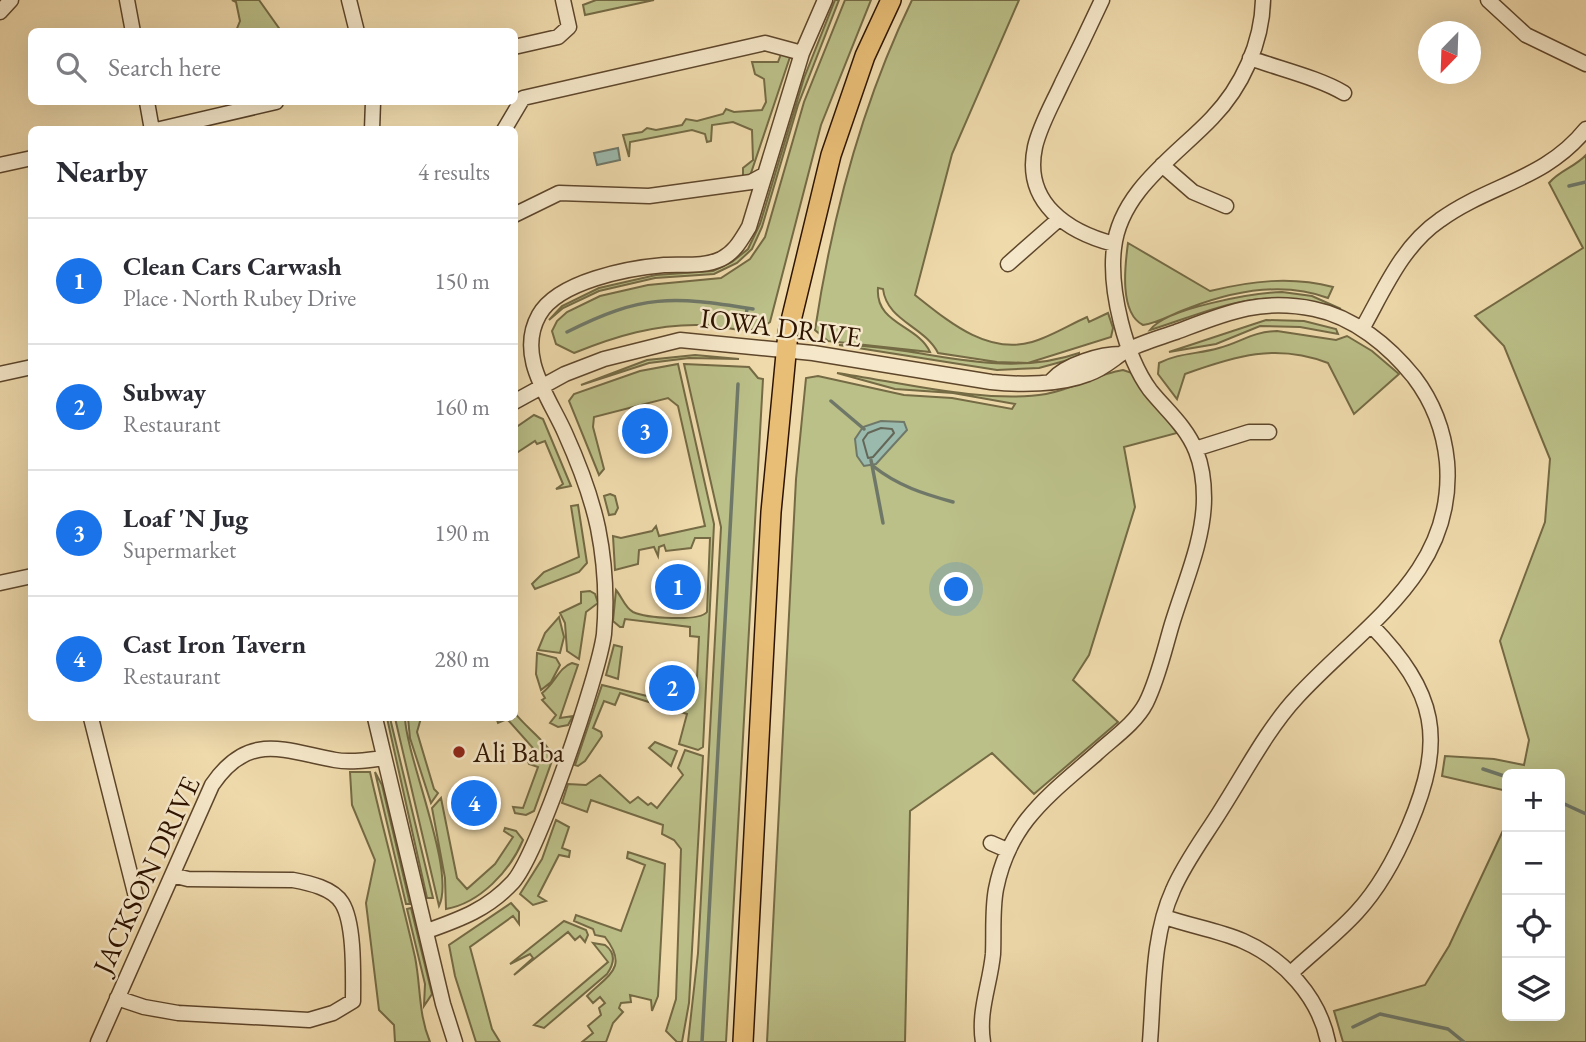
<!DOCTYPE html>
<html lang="en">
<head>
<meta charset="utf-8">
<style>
  :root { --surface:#fff; --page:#f2f2f3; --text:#2b2b33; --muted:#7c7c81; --line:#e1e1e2; --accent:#1a73e8 }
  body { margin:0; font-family:"EB Garamond",serif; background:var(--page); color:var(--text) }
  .controls { position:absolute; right:21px; bottom:21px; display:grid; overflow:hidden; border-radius:10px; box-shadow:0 7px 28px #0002 }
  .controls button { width:63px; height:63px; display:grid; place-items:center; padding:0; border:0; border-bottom:2px solid var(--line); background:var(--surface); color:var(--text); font:35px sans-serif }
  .compass { position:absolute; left:1418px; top:21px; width:63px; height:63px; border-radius:50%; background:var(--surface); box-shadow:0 7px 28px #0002; rotate:203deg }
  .you { position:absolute; left:957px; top:590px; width:24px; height:24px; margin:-18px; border:5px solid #fff; border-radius:50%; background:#1a73e8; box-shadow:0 0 0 10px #1a73e833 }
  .badge { display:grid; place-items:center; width:46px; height:46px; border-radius:50%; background:var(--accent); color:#fff; font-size:23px; font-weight:700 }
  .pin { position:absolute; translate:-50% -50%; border:4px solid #fff; box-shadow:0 2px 7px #0006 }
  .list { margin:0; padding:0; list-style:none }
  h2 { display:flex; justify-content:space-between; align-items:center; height:91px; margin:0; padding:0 28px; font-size:30px }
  h2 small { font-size:23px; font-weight:400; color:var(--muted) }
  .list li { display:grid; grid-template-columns:46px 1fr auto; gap:21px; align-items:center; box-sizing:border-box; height:126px; padding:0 28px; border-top:2px solid var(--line) }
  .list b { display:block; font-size:26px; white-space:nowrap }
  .list p { margin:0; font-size:23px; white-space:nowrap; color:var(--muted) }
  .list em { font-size:23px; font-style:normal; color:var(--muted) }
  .icon { flex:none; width:38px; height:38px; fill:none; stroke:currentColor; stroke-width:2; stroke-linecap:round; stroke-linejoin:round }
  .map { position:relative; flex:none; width:1586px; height:1042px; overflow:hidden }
  .search { position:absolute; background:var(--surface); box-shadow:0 7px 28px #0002; left:28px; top:28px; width:490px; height:77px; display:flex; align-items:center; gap:18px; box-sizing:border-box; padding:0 24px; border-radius:10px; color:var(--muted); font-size:26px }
  .panel { position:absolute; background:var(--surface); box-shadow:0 7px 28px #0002; left:28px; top:126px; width:490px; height:595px; border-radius:10px }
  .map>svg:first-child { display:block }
</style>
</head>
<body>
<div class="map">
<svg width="1586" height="1042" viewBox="0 0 1586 1042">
  <rect width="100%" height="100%" fill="#efdaac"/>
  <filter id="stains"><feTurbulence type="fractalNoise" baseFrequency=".00286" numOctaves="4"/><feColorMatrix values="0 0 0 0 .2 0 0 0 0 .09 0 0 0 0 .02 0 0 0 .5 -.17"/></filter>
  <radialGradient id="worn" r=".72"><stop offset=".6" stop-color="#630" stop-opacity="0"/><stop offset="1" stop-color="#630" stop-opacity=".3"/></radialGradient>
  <path fill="#bbbf88" stroke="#746a44" stroke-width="2" d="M 232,0 L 259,0 L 281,31 L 236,31 L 240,21 L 236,2 Z
    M 596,0 L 654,0 L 585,15 L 583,5 Z
    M 835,0 L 839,0 L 798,105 L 762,227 L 752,249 L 737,263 L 714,274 L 655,278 L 599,291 L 563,308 L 549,320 L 562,306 L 599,288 L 656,275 L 713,271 L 732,262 L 748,249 L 760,224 L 804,78 Z
    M 845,0 L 871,0 L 821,125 L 770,322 C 751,338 724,325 701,325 C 656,324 616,336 574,353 L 556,344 L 552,331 L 557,321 L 567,312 L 600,296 L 648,285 L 721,278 L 750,259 L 765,237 L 804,102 Z
    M 912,0 L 1019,0 L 952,154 L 915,295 C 948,321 987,355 1032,342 C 1050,337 1069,325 1087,317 L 1089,322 L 1108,313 L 1113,328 L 1111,337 L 1028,363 L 997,362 L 938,353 C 924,326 887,321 883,289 L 878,288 C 875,324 918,325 930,352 L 828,341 L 815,330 C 832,217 862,103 912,0 Z
    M 781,54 L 790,57 L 750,176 L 743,176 L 743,168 L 753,160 L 752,130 L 733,122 L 712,125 L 711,141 L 707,142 L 705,134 L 692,130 L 630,142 L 629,157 L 623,135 L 642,132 L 647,128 L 656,130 L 682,125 L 686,119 L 697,121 L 723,114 L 726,109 L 734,112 L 762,110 L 766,102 L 764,79 L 755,74 L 752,62 L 778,62 Z
    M 1586,155 L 1586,1042 L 1343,1042 L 1334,1011 L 1425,985 L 1449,946 L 1507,822 L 1507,1016 L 1560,1016 L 1560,774 L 1507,774 L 1507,791 L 1442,776 L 1445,756 L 1494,759 L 1524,765 L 1529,740 L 1500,641 L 1545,522 L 1550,459 L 1504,346 L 1475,316 L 1583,248 L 1549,183 C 1560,170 1575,167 1586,155 Z
    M 1128,243 L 1210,291 C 1251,281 1291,276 1333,287 L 1328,298 C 1283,281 1233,291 1189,308 C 1174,313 1158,323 1143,325 C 1119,313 1125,265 1128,243 Z
    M 1282,292 L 1312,296 L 1341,309 C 1262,283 1217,309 1150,330 C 1166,308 1253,293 1282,292 Z
    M 1266,320 L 1304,321 L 1336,329 L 1338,334 L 1300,327 L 1260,326 L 1216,344 L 1169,352 Z
    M 1277,331 L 1336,340 L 1347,336 L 1372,351 L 1399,374 L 1354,414 L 1328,363 C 1276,343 1235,356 1185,374 L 1177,399 L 1158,374 L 1159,363 C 1178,353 1199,354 1219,348 C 1242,342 1251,332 1277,331 Z
    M 839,345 C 921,345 998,381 1079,353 L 1079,357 L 1039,368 L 997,370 Z
    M 695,355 L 739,359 L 689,358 L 649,363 L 581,385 L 647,360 Z
    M 678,364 L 714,524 L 703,747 L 698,750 L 679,744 L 687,714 L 620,693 L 615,705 L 604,701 L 593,728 L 601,732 L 602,736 L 585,761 L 578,766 L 575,765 L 602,685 L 655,698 L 696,698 L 699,637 L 690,636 L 690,627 L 625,619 L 623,627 L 620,627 L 613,621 L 616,590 C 622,597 625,608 633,612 C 646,618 699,622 707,612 L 710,538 L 695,538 L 691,548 L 666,551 L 664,545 L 659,547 L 658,556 L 654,547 L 639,550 L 638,564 L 615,570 L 613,536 L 621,538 L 652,531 L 656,526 L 659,536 L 705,526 L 678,406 L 668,398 L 594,417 L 593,427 L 604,469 L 599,475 L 569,401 L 574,394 L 640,371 Z
    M 684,364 L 749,367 L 758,378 L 763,379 L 726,1042 L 688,1042 L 698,953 L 721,527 Z
    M 1123,370 L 1132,373 L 1177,433 L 1124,447 L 1135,507 L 1089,655 L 1073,680 L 1118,722 L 1034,794 L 992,753 L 910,811 L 905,1042 L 767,1042 L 796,479 L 806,378 L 818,376 L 904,395 L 952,398 L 1012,409 L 1015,404 L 953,393 L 895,389 L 837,373 C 899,382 986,404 1046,394 C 1073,389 1097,374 1123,370 Z
    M 534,415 L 543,419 L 571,486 L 556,489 L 563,484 L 545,441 L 537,444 L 535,441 L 515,454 L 515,428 Z
    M 610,494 L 615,496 L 618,508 L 615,514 L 609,515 L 604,496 Z
    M 578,505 L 587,563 L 579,572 L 535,589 L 532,584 L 544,572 L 579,557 L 571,506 Z
    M 590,591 L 595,594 L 598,603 L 586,612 L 579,659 L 567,651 L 565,623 L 560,613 L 581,603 L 581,592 Z
    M 559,617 L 564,637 L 560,653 L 538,650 L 545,633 Z
    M 614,645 L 622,647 L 618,679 L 606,675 Z
    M 537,653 L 556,658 L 560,665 L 551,682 L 541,690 L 536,674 Z
    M 572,663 L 578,665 L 560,718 L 573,716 L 568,725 L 558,727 L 550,723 L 556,715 L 542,700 L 545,698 L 542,693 C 554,685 559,667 572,663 Z
    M 515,713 C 525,727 549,743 553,758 L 534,811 L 526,815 L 515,813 L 513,807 L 523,808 L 538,767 L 529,764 L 526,757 L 533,748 L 507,719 L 498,723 L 497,720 L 514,718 Z
    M 387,718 L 390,718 L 433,898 L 427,898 Z
    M 395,718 L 405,718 C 407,760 456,871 439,906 Z
    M 408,718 L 421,718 L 417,732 L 434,789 L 438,793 L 431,803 L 410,738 Z
    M 655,742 L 677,751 L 671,766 L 649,748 Z
    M 685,750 L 703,756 L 689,1003 L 682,1042 L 677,1042 L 666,1031 L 676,999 L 681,849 L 674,840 L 662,834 L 663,825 L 591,800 L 587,812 L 562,803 L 568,784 L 586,785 L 600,775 L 630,803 L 638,797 L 648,805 L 651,803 L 657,808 L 683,775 L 678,768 Z
    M 350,772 L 370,772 C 384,834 401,895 415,957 C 421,987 418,1013 430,1042 L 395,1042 L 394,1025 L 379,1010 L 366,903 L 375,860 L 352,805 Z
    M 375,772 L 382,785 L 410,904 L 406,904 Z
    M 441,798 L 457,878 L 467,889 L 495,864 L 513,837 L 504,831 L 505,828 L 516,831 L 523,840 C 510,871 480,903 446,909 L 445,878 L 432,808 Z
    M 556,820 L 569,827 L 562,848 L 570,851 L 569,857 L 559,855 L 538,896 L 546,901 L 533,905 L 520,894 L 542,859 Z
    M 628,852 L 665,864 L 658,996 L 652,1011 L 651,1000 L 630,995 L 631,1002 L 621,1003 L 619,1008 L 623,1012 L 613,1023 L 606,1042 L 582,1042 L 593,1033 L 588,1026 L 601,1015 L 599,1008 L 605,1003 L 600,997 L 593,1003 L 587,996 C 608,975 629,968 605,937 L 595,935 L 593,929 L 574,921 L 576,915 L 621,931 L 645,865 L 627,858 Z
    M 511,903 L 519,912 L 519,924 L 513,916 L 470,947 L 492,1029 L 500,1042 L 476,1042 L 455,976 L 449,945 Z
    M 411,908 L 432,994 L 424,1006 L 425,984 L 407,909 Z
    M 564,921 L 586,930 L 588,935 L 585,942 L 580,936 L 575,940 L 568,932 L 514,975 L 533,958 L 530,954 L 510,964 Z
    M 593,943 L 605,945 C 616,953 614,964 607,974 L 544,1028 L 534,1025 L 608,962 Z"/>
  <path fill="#9abaae" stroke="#6f7868" stroke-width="2" d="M 618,148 L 620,160 L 597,165 L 594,153 Z
    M 881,421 L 904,422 L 907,430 L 876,464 L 864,466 L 857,456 L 855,439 L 863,427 Z"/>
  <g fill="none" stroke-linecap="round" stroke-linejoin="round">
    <path stroke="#646757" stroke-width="2" d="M 881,428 L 892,429 L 894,433 L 873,457 L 868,458 L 863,440 L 868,433 Z"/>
    <path stroke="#6f7868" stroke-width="3.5" d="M 1569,186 L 1586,182
      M 745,320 L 747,309
      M 567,332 C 642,294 672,296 753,309
      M 831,401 L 864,429
      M 871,460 L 883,523
      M 873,466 C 898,486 924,494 953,502
      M 1483,769 L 1507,777
      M 1560,802 L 1586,814
      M 1353,1027 L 1380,1014 L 1448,1029 L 1464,1042
      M 702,1042 L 738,384"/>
    <g stroke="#5e462b" stroke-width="17">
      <path id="minor" d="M 127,0 L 133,32
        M 349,0 L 357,32
        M 1102,0 C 1089,28 1076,55 1062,83 C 1053,103 1040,125 1035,147 C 1023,203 1068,232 1114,244
        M 1488,0 L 1526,35 L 1586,64
        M 0,12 L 11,0
        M 514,47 L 558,37 L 569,27 L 563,0
        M 1250,58 C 1280,69 1319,78 1344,93
        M 147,102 L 152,130
        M 156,130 L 276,102
        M 372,130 L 373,102
        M 504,130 L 523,98 L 765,43 L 802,53
        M 0,165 L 32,158
        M 1162,165 L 1193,192 L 1226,206
        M 514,215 L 559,193 L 649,196 L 751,182 L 764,175
        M 1008,264 L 1059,219
        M 1362,329 C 1384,290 1402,246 1440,220 C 1490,184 1545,180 1586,129
        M 0,374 L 32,367
        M 1052,380 C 1066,364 1101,354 1121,354
        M 514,402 L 565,374 L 604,359 L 680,340 L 813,353 L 991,382 C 1020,385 1060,385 1088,374 C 1103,369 1112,360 1124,352 C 1140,343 1159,338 1176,332 C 1226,313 1259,298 1314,309 C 1354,317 1389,346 1414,377 C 1433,402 1444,431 1447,462 C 1456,573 1362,626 1297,697 C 1268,728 1244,774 1221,810 C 1205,836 1185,862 1173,890 C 1152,936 1154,992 1150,1042
        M 1195,449 L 1249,432 L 1269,432
        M 0,583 L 32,576
        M 91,718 L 136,897
        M 375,718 L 443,1004 L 455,1042
        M 991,843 L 1007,850
        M 1165,917 C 1190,926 1218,930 1243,941 C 1284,959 1319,997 1328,1042
        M 427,931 C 461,919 488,909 513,882 C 538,854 599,674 604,634 C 607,599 605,563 598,528 C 591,495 579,464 565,433 C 549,397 516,356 539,315 C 558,281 629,268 664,265 C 683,264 704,267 721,259 C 735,252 741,240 749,227 L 802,53 L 825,0
        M 1291,973 C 1312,953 1337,934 1357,912 C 1380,887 1396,857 1409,826 C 1446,739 1437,693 1371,625
        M 117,998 L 144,1007 L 178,1013 L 309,1020 L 333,1013 L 353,1001 C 353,977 355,924 342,903 C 333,888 309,883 293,880 L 188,879 L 172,875
        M 98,1042 L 212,785 C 248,732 282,750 335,760 C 350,763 369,760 384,758
        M 983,1042 C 978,1011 990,985 993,954 C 994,933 992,910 996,889 C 1009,823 1048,796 1096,754 C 1112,739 1135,724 1146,703 C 1158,679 1164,651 1172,624 C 1184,584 1204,540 1204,498 C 1204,482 1202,466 1196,451 C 1186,426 1166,410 1150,390 C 1125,356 1109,289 1114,248 C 1120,191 1177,155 1212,118 C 1242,87 1262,43 1263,0"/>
    </g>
    <g stroke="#2e1400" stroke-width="22">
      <path id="highway" d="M 743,1042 L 771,512 L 788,333 L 831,155 L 865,56 L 891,0"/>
    </g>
    <use href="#minor" stroke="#f5e7c9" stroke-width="14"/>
    <use href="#highway" stroke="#e8bd76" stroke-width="19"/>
  </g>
  <circle fill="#8f2418" stroke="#f5e7c9" stroke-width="2.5" cx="459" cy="752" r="7"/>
  <g text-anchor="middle" stroke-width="5" stroke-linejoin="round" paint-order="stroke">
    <g font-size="28" fill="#2e1400" stroke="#f5e7c9">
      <text transform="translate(781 327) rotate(7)" y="10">IOWA DRIVE</text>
      <text transform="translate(146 875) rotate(-65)" y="10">JACKSON DRIVE</text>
    </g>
    <g font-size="28" fill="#2e1400" stroke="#f5e7c9" text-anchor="start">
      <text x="473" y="762">Ali Baba</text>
    </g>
  </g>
  <rect width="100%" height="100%" filter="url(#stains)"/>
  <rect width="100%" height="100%" fill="url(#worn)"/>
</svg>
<div class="controls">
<button>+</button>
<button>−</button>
<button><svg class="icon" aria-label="locate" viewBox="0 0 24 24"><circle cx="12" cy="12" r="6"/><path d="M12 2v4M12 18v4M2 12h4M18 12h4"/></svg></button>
<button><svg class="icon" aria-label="layers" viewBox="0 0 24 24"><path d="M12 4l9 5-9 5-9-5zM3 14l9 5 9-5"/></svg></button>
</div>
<svg class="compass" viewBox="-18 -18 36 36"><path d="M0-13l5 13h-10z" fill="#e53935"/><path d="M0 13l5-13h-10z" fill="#7c7c81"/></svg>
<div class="you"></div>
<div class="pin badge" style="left:678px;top:587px">1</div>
<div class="pin badge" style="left:672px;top:688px">2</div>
<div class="pin badge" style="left:645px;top:431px">3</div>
<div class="pin badge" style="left:474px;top:803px">4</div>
<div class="search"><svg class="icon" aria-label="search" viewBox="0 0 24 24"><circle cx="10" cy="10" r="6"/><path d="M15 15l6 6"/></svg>Search here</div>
<section class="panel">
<h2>Nearby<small>4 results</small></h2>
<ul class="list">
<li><span class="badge">1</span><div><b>Clean Cars Carwash</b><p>Place · North Rubey Drive</p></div><em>150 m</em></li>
<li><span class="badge">2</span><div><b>Subway</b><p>Restaurant</p></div><em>160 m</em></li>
<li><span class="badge">3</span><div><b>Loaf 'N Jug</b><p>Supermarket</p></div><em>190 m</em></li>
<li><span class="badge">4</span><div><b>Cast Iron Tavern</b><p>Restaurant</p></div><em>280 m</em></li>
</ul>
</section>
</div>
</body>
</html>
